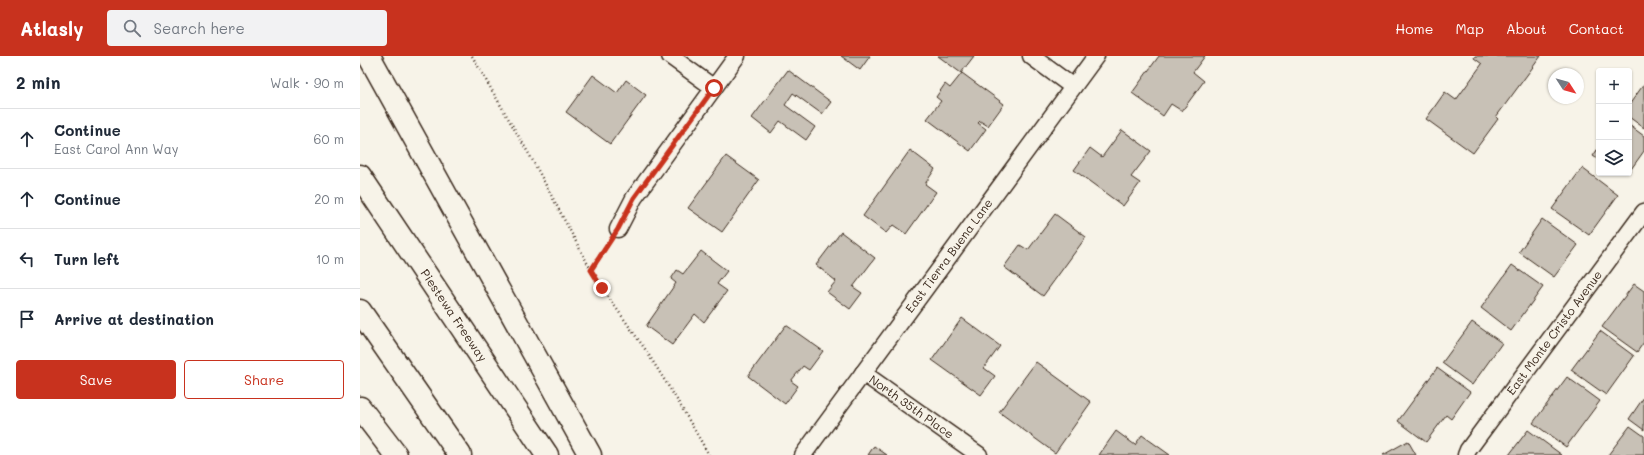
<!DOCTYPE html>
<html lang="en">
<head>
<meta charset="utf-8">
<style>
  :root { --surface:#fff; --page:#f2f2f3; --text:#1f2937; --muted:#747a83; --line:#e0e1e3; --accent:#c8321e }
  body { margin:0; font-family:Mali,sans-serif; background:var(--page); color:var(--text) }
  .controls { position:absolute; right:12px; top:12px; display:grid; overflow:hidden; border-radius:4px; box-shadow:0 1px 3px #0004 }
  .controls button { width:36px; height:36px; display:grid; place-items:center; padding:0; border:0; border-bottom:1px solid var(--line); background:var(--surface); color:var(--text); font:20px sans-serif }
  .compass { position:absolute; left:1188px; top:12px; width:36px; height:36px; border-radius:50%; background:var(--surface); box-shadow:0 1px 3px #0004; rotate:126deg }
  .stop { position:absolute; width:12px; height:12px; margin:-9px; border:3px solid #c8321e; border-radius:50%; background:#fff }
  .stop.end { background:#c8321e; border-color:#fff; box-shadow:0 1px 4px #0008 }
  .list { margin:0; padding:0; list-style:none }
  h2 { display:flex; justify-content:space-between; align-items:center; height:52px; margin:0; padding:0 16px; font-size:17px }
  h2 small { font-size:13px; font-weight:400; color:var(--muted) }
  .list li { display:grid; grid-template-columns:26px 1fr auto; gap:12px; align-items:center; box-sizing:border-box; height:60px; padding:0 16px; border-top:1px solid var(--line) }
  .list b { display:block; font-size:15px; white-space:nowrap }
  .list p { margin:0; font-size:13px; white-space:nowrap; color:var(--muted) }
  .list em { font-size:13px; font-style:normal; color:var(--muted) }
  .actions { display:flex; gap:8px; padding:12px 16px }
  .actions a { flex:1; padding:9px 0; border:1px solid var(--accent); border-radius:4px; text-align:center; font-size:14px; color:var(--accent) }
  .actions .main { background:var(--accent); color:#fff }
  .icon { flex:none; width:22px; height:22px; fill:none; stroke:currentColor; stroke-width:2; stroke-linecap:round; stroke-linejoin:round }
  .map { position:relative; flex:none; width:1284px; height:399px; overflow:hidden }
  header { display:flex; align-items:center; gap:24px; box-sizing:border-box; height:56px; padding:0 20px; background:var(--accent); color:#fff }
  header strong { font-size:19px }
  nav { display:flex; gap:22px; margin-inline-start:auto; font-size:14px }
  .search { width:280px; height:36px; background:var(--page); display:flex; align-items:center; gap:10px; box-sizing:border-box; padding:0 14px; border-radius:4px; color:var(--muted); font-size:15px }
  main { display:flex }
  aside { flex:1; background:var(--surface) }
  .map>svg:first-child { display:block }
</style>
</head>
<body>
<header>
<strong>Atlasly</strong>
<div class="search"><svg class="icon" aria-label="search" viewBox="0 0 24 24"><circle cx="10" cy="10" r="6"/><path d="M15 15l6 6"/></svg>Search here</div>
<nav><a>Home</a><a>Map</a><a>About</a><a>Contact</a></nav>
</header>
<main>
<aside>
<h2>2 min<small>Walk · 90 m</small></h2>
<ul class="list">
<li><svg class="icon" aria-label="ahead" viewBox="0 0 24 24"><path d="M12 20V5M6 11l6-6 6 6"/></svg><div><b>Continue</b><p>East Carol Ann Way</p></div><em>60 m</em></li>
<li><svg class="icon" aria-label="ahead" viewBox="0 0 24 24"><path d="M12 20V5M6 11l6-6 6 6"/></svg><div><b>Continue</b></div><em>20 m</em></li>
<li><svg class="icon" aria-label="left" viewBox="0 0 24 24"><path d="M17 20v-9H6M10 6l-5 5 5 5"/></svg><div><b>Turn left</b></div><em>10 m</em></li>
<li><svg class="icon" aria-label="arrive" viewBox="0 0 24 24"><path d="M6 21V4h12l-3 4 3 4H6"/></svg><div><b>Arrive at destination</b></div></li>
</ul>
<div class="actions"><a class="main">Save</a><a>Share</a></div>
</aside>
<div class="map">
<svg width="1284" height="399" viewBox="0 0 1284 399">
  <rect width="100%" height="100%" fill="#f7f3e8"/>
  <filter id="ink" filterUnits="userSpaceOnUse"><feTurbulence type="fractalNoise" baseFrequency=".025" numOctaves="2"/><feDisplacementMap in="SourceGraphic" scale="8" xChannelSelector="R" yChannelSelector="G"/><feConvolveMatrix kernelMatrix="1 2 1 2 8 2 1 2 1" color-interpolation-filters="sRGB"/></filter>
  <g filter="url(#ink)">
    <path fill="#c8c1b6" stroke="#3b2a1e" d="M 481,0 L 510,0 L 500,14 Z
      M 578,0 L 614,0 L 601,17 Z
      M 799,0 L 845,0 L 833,16 L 844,25 L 822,55 L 811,48 L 803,60 L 772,37 Z
      M 1115,0 L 1181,0 L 1136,61 L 1138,63 L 1113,97 L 1066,63 L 1085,36 L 1096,44 L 1122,8 L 1114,2 Z
      M 428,14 L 471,46 L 462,58 L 433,37 L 425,49 L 455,71 L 446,84 L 420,65 L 411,77 L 392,62 Z
      M 602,17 L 644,48 L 628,70 L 620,65 L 618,67 L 626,73 L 610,95 L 567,63 L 581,45 L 576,41 L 585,28 L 590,32 Z
      M 233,19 L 257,37 L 266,24 L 286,39 L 250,88 L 206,56 Z
      M 1284,28 L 1284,72 L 1269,61 L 1269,49 Z
      M 1269,69 L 1284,80 L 1284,95 L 1269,116 Z
      M 762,74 L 791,95 L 771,121 L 780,127 L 763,150 L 714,114 L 730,92 L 742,101 Z
      M 1239,91 L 1239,104 L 1233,100 Z
      M 550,94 L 575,113 L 565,128 L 576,136 L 546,178 L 533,169 L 526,177 L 503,160 Z
      M 366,100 L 399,124 L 362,176 L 328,152 Z
      M 1222,112 L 1258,139 L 1229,179 L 1192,153 Z
      M 695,158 L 726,181 L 683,240 L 644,211 L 660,189 L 668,194 Z
      M 1182,163 L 1218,189 L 1194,221 L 1159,196 Z
      M 481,176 L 515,202 L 493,231 L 502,237 L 490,253 L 467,236 L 476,225 L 456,209 Z
      M 341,195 L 367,215 L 357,228 L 367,235 L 344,266 L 335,258 L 312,289 L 286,270 L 316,227 L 311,223 L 317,214 L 323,218 Z
      M 1152,209 L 1183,231 L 1151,275 L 1121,252 Z
      M 1274,228 L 1284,235 L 1284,286 L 1277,296 L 1242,271 Z
      M 602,262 L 640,290 L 624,312 L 635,320 L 621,339 L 572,304 Z
      M 1112,266 L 1142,287 L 1112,329 L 1082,307 Z
      M 426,269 L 463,295 L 449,314 L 443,310 L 431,325 L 438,330 L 425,348 L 388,320 Z
      M 1240,275 L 1274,300 L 1246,339 L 1211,314 Z
      M 676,306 L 731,346 L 695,397 L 639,356 Z
      M 1077,312 L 1110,336 L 1091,363 L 1086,359 L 1066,386 L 1038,365 Z
      M 1207,321 L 1240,345 L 1206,391 L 1173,367 Z
      M 1284,341 L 1284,374 L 1269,363 Z
      M 1270,370 L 1284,380 L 1284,399 L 1248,399 Z
      M 1168,374 L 1202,399 L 1149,399 Z
      M 756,375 L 775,389 L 782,379 L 810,399 L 739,399 Z
      M 1048,385 L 1056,399 L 1023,399 Z
      M 514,390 L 527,399 L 508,399 Z"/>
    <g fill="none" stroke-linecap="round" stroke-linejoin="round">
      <g stroke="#3b2a1e" stroke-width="19">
        <g id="minor">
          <path d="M 310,0 L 354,32"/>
          <path d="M 671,0 L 713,31"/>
          <path d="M 258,173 L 274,142 L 377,0"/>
          <path id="s1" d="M 503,317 L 619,399"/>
          <path id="s2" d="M 443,399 L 736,0"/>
          <path id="s3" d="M 1106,399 L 1108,394 L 1284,156"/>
        </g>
      </g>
      <g stroke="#3b2a1e" stroke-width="25">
        <g id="motorway">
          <path d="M 9,0 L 230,399"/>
          <path id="s4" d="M 0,120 L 187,399"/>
          <path d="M 0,255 L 100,399"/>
          <path d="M 0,352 L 36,399"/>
        </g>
      </g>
      <path stroke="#3b2a1e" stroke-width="2.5" stroke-dasharray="1 3" stroke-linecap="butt" d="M 112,0 L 173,105 L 231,214 L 242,232 L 285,293 L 319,347 L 349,399
        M 231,214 L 248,188"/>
      <use href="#minor" stroke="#f7f3e8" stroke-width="16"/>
      <use href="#motorway" stroke="#f7f3e8" stroke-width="22"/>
    </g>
  </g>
  <g fill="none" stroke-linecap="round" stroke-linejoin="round" filter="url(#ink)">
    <path stroke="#c8321e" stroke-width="5" d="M 242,232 L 231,214 L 258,173 L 274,142 L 354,32"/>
  </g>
  <g text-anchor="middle" stroke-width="3" stroke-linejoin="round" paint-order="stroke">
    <g font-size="12" fill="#3b2a1e" stroke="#f7f3e8">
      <text dy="4" stroke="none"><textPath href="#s2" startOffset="247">East Tierra Buena Lane</textPath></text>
      <text dy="4" stroke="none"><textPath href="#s4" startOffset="168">Piestewa Freeway</textPath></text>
      <text dy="4" stroke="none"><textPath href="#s3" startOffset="151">East Monte Cristo Avenue</textPath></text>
      <text dy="4" stroke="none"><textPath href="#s1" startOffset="59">North 35th Place</textPath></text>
    </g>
  </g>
</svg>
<div class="controls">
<button>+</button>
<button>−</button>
<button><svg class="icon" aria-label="layers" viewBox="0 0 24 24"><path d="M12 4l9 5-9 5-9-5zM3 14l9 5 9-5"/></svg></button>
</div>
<svg class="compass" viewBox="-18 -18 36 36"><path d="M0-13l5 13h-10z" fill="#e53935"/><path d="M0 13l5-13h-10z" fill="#747a83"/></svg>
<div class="stop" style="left:354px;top:32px"></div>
<div class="stop end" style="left:242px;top:232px"></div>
</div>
</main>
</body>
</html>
